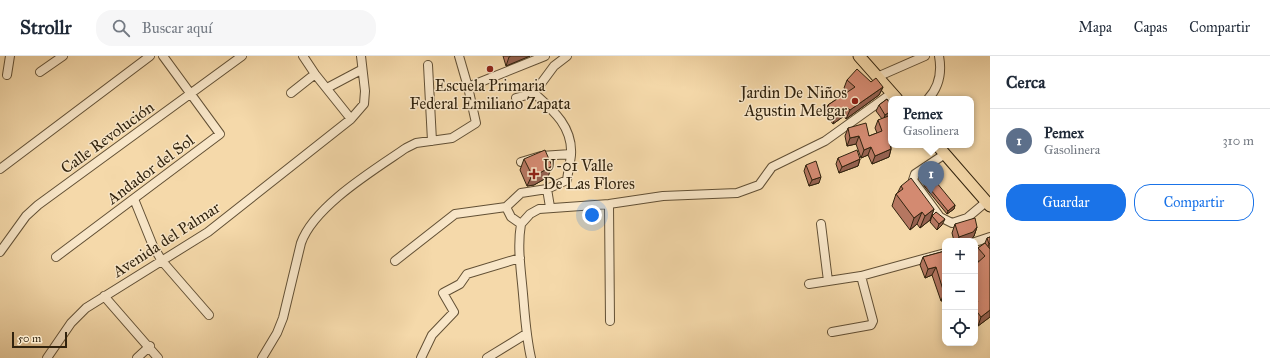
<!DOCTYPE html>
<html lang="es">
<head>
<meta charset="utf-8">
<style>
  :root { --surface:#fff; --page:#f6f6f7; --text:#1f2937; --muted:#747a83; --line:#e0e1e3; --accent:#1a73e8 }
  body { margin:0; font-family:"IM FELL Great Primer",serif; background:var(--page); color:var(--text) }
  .controls { position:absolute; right:12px; bottom:12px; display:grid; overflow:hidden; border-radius:8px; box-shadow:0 2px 10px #0003 }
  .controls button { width:36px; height:36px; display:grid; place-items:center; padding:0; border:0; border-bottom:1px solid var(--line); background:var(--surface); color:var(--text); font:20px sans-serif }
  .scale { position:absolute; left:12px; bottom:10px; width:55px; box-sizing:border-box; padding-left:4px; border:2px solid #31230e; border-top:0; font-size:11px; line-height:14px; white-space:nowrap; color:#31230e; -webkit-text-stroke:3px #f8e6c8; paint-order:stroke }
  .you { position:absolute; left:592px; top:159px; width:14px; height:14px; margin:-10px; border:3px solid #fff; border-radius:50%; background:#1a73e8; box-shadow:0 0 0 6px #1a73e833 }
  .badge { display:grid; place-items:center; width:26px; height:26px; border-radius:50%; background:var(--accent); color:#fff; font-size:13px; font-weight:700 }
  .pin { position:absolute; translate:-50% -33px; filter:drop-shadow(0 1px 2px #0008) }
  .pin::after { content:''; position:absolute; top:21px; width:14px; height:12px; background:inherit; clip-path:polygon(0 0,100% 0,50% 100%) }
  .popup { position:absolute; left:888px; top:40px; width:86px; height:52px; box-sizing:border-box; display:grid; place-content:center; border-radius:8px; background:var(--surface); filter:drop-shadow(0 1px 3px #0005); font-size:13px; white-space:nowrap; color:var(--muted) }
  .popup b { font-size:15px; color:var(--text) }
  .popup::after { content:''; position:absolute; left:50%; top:100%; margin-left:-8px; border:8px solid transparent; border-top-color:var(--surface) }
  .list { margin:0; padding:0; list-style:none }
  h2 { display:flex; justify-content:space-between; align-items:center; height:52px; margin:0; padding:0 16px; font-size:17px }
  h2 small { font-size:13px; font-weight:400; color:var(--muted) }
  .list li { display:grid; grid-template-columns:26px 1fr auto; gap:12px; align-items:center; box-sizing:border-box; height:64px; padding:0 16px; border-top:1px solid var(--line) }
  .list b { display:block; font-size:15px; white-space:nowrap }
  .list p { margin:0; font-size:13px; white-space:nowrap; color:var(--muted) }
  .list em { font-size:13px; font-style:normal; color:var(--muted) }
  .actions { display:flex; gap:8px; padding:12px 16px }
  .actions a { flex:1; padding:9px 0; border:1px solid var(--accent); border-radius:16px; text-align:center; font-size:14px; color:var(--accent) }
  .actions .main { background:var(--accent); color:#fff }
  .icon { flex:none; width:22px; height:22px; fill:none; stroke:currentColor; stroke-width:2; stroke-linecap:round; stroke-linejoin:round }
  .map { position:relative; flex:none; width:990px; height:302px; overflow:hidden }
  header { display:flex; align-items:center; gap:24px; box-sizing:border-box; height:56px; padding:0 20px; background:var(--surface); border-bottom:1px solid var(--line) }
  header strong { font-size:19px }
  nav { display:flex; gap:22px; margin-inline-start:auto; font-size:14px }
  .search { width:280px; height:36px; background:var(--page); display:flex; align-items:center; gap:10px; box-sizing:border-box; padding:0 14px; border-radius:16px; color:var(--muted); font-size:15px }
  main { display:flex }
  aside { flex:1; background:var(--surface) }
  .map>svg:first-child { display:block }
</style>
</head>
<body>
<header>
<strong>Strollr</strong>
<div class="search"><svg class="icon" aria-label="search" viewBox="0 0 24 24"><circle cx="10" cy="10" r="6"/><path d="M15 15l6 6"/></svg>Buscar aquí</div>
<nav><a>Mapa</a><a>Capas</a><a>Compartir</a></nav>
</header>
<main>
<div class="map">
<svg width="990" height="302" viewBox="0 0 990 302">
  <rect width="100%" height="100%" fill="#f5d9aa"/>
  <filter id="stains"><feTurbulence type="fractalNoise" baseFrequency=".005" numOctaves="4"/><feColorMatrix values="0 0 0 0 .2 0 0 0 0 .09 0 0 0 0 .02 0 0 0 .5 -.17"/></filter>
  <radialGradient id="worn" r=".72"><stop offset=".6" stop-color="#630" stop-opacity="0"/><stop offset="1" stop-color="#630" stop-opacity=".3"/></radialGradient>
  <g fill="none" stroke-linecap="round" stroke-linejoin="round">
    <g stroke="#625035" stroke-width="10">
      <path id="minor" d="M 303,0 L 315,18 L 351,63
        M 428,9 L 432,85
        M 40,16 L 63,0
        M 7,19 L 10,0
        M 877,21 L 925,0
        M 468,31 L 545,0
        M 327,32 L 361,14
        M 291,37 L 315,18
        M 516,42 L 534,37 L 554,10 L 567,0
        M 928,43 C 939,31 942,16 939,0
        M 945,98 L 915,118 L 913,124 L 940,161 L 952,167 L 967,162 L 986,146
        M 521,106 L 541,100 L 571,98
        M 0,113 L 150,0
        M 547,133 L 550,151
        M 134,143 L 153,190 L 162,205 L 209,259
        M 609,148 L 610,265
        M 521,168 L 530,158 L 539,153 L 609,148 L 663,140 L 737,137 L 759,129 L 772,111 L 825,85 L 892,37
        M 521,168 L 511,161 L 506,151 L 521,137 L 547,133 L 567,124 C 568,116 570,108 571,99 C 573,71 553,54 534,37
        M 521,168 C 517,191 521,214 523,238 C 525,260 526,280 531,302
        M 821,168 L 828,225
        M 975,186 L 990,181
        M 0,196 L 26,160 L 38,149 L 242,0
        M 56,201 L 220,78 L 163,0
        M 395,205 L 455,158 L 506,151
        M 809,228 L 861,220 L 945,197
        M 104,240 L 158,302
        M 832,276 L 871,269 L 873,265 L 861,220
        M 47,302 L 71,267 L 86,252 L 208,176 L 351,63 L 364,48 L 365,35 L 361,0
        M 137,302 L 150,290
        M 262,302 L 277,277 L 283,262 L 301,187 C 314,150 374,114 406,92 L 416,87 L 452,82 L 476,67 L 468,31 L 459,0
        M 421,302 L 432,279 L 454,256 L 443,237 L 460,228 L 467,218 L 520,202
        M 487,302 L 526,278"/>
    </g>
    <g stroke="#31230e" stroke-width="13">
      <path id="major" d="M 859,0 L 897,43
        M 937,89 L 990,150"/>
    </g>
    <use href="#minor" stroke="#f8e6c8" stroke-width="8"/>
    <use href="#major" stroke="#f5d9aa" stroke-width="11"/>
  </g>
  <path fill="#b57761" stroke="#31230e" d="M 503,0 L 530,0 L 506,10 Z
    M 847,24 L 871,26 L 883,31 L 879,39 L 846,63 L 844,60 L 833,68 L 825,57 L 828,49 L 847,36 L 844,32 Z
    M 887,43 L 891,89 L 893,89 L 891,90 L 891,93 L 889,101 L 872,108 L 868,99 L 861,102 L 856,88 L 847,90 L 845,80 L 848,72 L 869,80 L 877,77 L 875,72 L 878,64 L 882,63 L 876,55 L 879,49 Z
    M 838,102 L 860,103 L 858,110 L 839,117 L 836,108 Z
    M 524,103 L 548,121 L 534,129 L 527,130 L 520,114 Z
    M 806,109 L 819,127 L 809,130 L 804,115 Z
    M 921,118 L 955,149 L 954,153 L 947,158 L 925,131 L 920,122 Z
    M 901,130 L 934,153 L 930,164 L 920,172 L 917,168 L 910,174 L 892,150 L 896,138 L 898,136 Z
    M 932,160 L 942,169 L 937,174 L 930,166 Z
    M 955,168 L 977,171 L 974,180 L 970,185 L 954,185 L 952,177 Z
    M 990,181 L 990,261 L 978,270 L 975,267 L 975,209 L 979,206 L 975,201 L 978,192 L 985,187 L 987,182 Z
    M 945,195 L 945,244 L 941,245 L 932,219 L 925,222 L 920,209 L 923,201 Z"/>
  <path fill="#94614f" stroke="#31230e" d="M 511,0 L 530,0 L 506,10 L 509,1 Z
    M 883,31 L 879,39 L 846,63 L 850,54 Z
    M 847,51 L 844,60 L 833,68 L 836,59 Z
    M 891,55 L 891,59 L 883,65 L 885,59 Z
    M 859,80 L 856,88 L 847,90 L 850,82 Z
    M 891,83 L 891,89 L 893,89 L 886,92 L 889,84 Z
    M 871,91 L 868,99 L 861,102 L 864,94 Z
    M 891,93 L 889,101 L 872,108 L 875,100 Z
    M 860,103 L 858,110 L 839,117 L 842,111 Z
    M 552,110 L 548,121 L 534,129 L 527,130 L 532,119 Z
    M 821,121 L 819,127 L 809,130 L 812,124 Z
    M 955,149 L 954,153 L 947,158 L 948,155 Z
    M 934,153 L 930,164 L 920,172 L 925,160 Z
    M 922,156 L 917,168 L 910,174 L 914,162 Z
    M 945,163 L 942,169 L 937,174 L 939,168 Z
    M 977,171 L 974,180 L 970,185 L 957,185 L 959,181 Z
    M 990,187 L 990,193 L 986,194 L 989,188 Z
    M 936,211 L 932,219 L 925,222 L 928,213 Z
    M 944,237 L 945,237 L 945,244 L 941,245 Z
    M 990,254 L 990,261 L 978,270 L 981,261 Z"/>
  <path fill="#d38a71" stroke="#31230e" d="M 857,13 L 871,26 L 876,22 L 883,31 L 850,54 L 847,51 L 836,59 L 828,49 L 855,31 L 847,24 Z
    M 887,43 L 891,50 L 891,55 L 885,59 L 879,49 Z
    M 891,59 L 891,83 L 889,84 L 891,93 L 875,100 L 871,91 L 864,94 L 859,80 L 850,82 L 848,72 L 866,67 L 869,80 L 882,75 L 878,64 Z
    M 545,94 L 552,110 L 538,118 L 532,119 L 524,103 Z
    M 857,94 L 860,103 L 842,111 L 838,102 Z
    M 816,105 L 821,121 L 812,124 L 806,109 Z
    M 927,115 L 955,149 L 948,155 L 926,128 L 921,118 Z
    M 911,122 L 934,153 L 925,160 L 922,156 L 914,162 L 896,138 L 903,133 L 901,130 Z
    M 936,156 L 945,163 L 939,168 L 932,160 Z
    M 975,162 L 977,171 L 973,176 L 959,181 L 955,168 Z
    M 990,181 L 990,187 L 989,188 L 987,182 Z
    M 985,187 L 990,193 L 990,254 L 981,261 L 975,253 L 975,248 L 978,246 L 975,242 L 975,209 L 985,200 L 978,192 Z
    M 945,195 L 945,237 L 944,237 L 936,211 L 928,213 L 923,201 Z"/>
  <g fill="#8f2418" stroke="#f8e6c8" stroke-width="1.5">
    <circle cx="490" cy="13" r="4"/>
    <circle cx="855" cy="45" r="4"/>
    <path d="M532 112h4v4h4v4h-4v4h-4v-4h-4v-4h4z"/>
  </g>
  <g text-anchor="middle" stroke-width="3" stroke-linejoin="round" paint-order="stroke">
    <g font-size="16" fill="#31230e" stroke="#f8e6c8">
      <text x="490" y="35">Escuela Primaria<tspan x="490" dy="18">Federal Emiliano Zapata</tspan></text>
      <text x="847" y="42" text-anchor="end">Jardin De Niños<tspan x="847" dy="18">Agustin Melgar</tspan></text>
      <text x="543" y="115" text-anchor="start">U-01 Valle<tspan x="543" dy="18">De Las Flores</tspan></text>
    </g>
    <g font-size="16" fill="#31230e" stroke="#f8e6c8">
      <text transform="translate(107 81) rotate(-36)" y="6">Calle Revolución</text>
      <text transform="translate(150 113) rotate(-37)" y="6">Andador del Sol</text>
      <text transform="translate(166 183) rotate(-33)" y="6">Avenida del Palmar</text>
    </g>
  </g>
  <rect width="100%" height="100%" filter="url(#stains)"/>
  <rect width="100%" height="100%" fill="url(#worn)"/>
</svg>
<div class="controls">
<button>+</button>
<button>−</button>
<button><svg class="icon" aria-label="locate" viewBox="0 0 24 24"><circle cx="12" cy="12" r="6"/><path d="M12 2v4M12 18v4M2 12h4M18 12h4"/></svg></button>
</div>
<div class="scale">50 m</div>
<div class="you"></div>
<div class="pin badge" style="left:931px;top:138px;background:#5c6f8a">1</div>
<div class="popup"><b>Pemex</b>Gasolinera</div>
</div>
<aside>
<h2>Cerca<small></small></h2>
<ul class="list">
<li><span class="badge" style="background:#5c6f8a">1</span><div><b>Pemex</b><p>Gasolinera</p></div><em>310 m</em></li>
</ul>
<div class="actions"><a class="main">Guardar</a><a>Compartir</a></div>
</aside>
</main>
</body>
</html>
